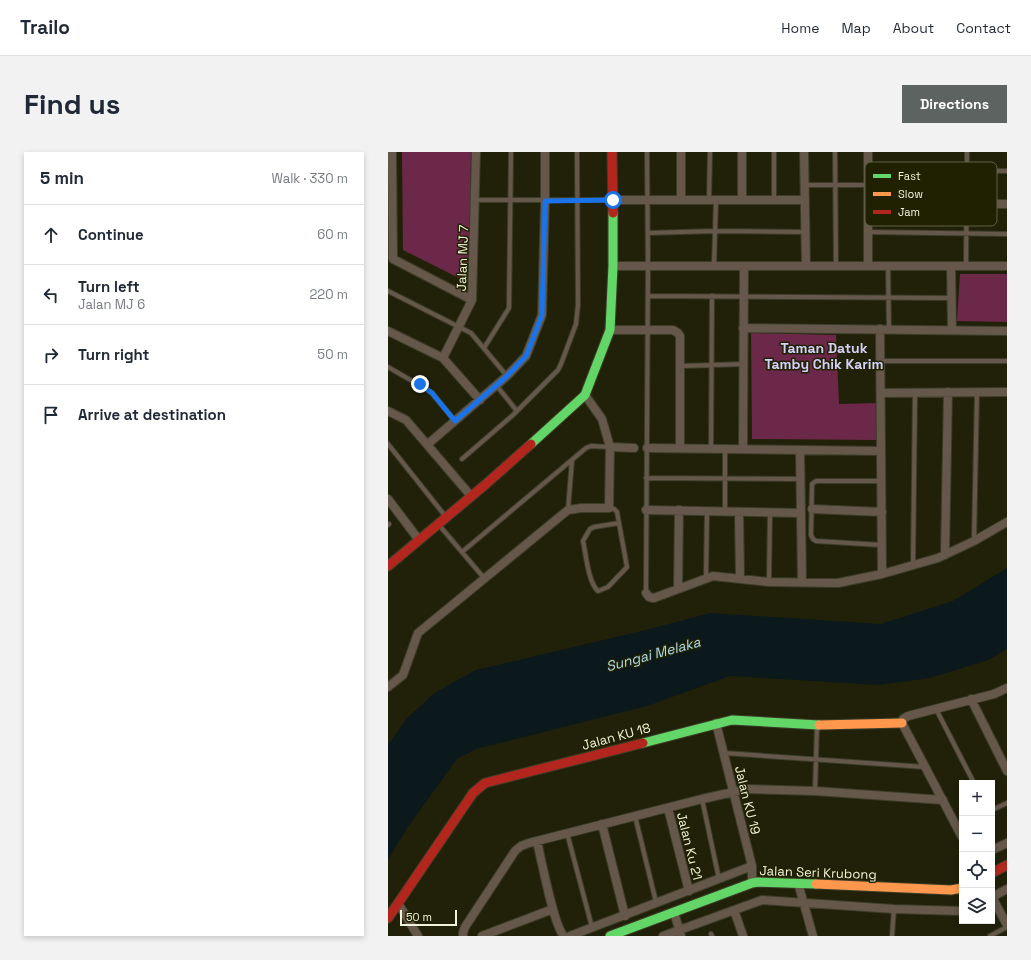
<!DOCTYPE html>
<html lang="en">
<head>
<meta charset="utf-8">
<style>
  :root { --surface:#fff; --page:#f2f2f3; --text:#1f2937; --muted:#747a83; --line:#e0e1e3; --accent:#5d6360 }
  body { margin:0; font-family:"Space Grotesk",sans-serif; background:var(--page); color:var(--text) }
  .controls { position:absolute; right:12px; bottom:12px; display:grid; overflow:hidden; border-radius:0px; box-shadow:0 2px 6px #0003 }
  .controls button { width:36px; height:36px; display:grid; place-items:center; padding:0; border:0; border-bottom:1px solid var(--line); background:var(--surface); color:var(--text); font:20px sans-serif }
  .scale { position:absolute; left:12px; bottom:10px; width:57px; box-sizing:border-box; padding-left:4px; border:2px solid #f0f3da; border-top:0; font-size:11px; line-height:14px; white-space:nowrap; color:#f0f3da; -webkit-text-stroke:3px #202101; paint-order:stroke }
  .stop { position:absolute; width:12px; height:12px; margin:-9px; border:3px solid #1a73e8; border-radius:50%; background:#fff }
  .stop.end { background:#1a73e8; border-color:#fff; box-shadow:0 1px 4px #0008 }
  .list { margin:0; padding:0; list-style:none }
  h2 { display:flex; justify-content:space-between; align-items:center; height:52px; margin:0; padding:0 16px; font-size:17px }
  h2 small { font-size:13px; font-weight:400; color:var(--muted) }
  .list li { display:grid; grid-template-columns:26px 1fr auto; gap:12px; align-items:center; box-sizing:border-box; height:60px; padding:0 16px; border-top:1px solid var(--line) }
  .list b { display:block; font-size:15px; white-space:nowrap }
  .list p { margin:0; font-size:13px; white-space:nowrap; color:var(--muted) }
  .list em { font-size:13px; font-style:normal; color:var(--muted) }
  .icon { flex:none; width:22px; height:22px; fill:none; stroke:currentColor; stroke-width:2; stroke-linecap:round; stroke-linejoin:round }
  .map { position:relative; flex:none; width:619px; height:784px; overflow:hidden; border-radius:0px }
  header { display:flex; align-items:center; gap:24px; box-sizing:border-box; height:56px; padding:0 20px; background:var(--surface); border-bottom:1px solid var(--line) }
  header strong { font-size:19px }
  nav { display:flex; gap:22px; margin-inline-start:auto; font-size:14px }
  .intro { display:flex; align-items:center; justify-content:space-between; box-sizing:border-box; height:96px; padding:0 24px }
  h1 { margin:0; font-size:28px }
  .button { padding:10px 18px; border-radius:0px; background:var(--accent); color:#fff; font-size:14px; font-weight:700 }
  main { display:flex; gap:24px; padding:0 24px }
  aside { flex:1; background:var(--surface); border-radius:0px; box-shadow:0 2px 6px #0003 }
  .map>svg:first-child { display:block }
</style>
</head>
<body>
<header>
<strong>Trailo</strong>
<nav><a>Home</a><a>Map</a><a>About</a><a>Contact</a></nav>
</header>
<div class="intro"><h1>Find us</h1><a class="button">Directions</a></div>
<main>
<aside>
<h2>5 min<small>Walk · 330 m</small></h2>
<ul class="list">
<li><svg class="icon" aria-label="ahead" viewBox="0 0 24 24"><path d="M12 20V5M6 11l6-6 6 6"/></svg><div><b>Continue</b></div><em>60 m</em></li>
<li><svg class="icon" aria-label="left" viewBox="0 0 24 24"><path d="M17 20v-9H6M10 6l-5 5 5 5"/></svg><div><b>Turn left</b><p>Jalan MJ 6</p></div><em>220 m</em></li>
<li><svg class="icon" aria-label="right" viewBox="0 0 24 24"><path d="M7 20v-9h11M14 6l5 5-5 5"/></svg><div><b>Turn right</b></div><em>50 m</em></li>
<li><svg class="icon" aria-label="arrive" viewBox="0 0 24 24"><path d="M6 21V4h12l-3 4 3 4H6"/></svg><div><b>Arrive at destination</b></div></li>
</ul>
</aside>
<div class="map">
<svg width="619" height="784" viewBox="0 0 619 784">
  <rect width="100%" height="100%" fill="#21210a"/>
  <path fill="#6c2849" d="M 14,0 L 83,0 L 81,131 L 15,98 Z
    M 572,122 L 619,122 L 619,170 L 569,169 Z
    M 363,181 L 448,183 L 451,252 L 490,251 L 489,288 L 364,287 Z"/>
  <path fill="#0b181c" d="M 619,416 L 619,497 L 600,508 L 542,526 L 490,533 L 342,524 L 259,554 L 88,597 L 69,607 L 19,676 L 0,708 L 0,593 L 19,566 L 48,540 L 88,518 L 266,476 L 322,461 L 493,472 L 565,449 Z"/>
  <g fill="none" stroke-linecap="round" stroke-linejoin="round">
    <g stroke="#3c3d29" stroke-width="6">
      <path id="lane" d="M 386,0 L 386,48
        M 447,0 L 448,114
        M 480,17 L 619,19
        M 417,33 L 480,33
        M 87,48 L 224,48
        M 321,48 L 322,0
        M 480,80 L 619,82
        M 260,81 L 327,79 L 418,80
        M 326,114 L 328,48
        M 500,114 L 501,177
        M 578,114 L 579,0
        M 0,139 L 83,181 L 119,224
        M 260,144 L 563,146
        M 96,196 L 121,156 L 123,0
        M 492,209 L 619,209
        M 293,214 L 355,212
        M 0,215 L 38,237 L 44,241 L 67,269
        M 108,233 L 129,259
        M 0,292 L 58,365
        M 323,297 L 324,144
        M 337,297 L 337,359
        M 74,307 L 125,263 L 170,218 L 173,212 L 188,172 L 190,153 L 189,0
        M 258,326 L 412,327
        M 493,329 L 428,329 L 424,332 L 423,383 L 425,387 L 428,389 L 493,393
        M 221,356 L 226,357 L 229,360 L 239,415 L 220,435 L 210,439 C 200,430 198,402 195,389 L 202,377 L 206,375 L 231,371
        M 180,358 L 184,308
        M 0,373 L 1,372
        M 51,373 L 96,426
        M 586,389 L 589,240
        M 74,400 L 198,296 L 203,294 L 221,295
        M 525,414 L 527,241
        M 318,426 L 319,359
        M 381,430 L 382,360
        M 258,441 L 260,114 L 259,0
        M 548,557 L 586,631
        M 336,601 L 537,615
        M 427,639 L 429,574
        M 314,647 L 331,727
        M 604,658 L 619,651
        M 247,664 L 268,750
        M 179,681 L 204,775
        M 323,782 L 324,784
        M 504,784 L 506,757
        M 602,784 L 619,775"/>
    </g>
    <g stroke="#3c3d29" stroke-width="10">
      <path id="street" d="M 4,0 L 5,107 L 84,148
        M 416,0 L 418,114
        M 225,48 L 417,48
        M 293,48 L 293,0
        M 354,48 L 354,0
        M 480,51 L 619,52
        M 225,114 L 619,114
        M 480,114 L 480,0
        M 563,114 L 564,178
        M 355,176 L 619,179
        M 492,177 L 494,422
        M 222,178 L 285,178 L 290,181 L 292,184 L 292,296
        M 0,179 L 55,206 L 92,248
        M 55,206 L 84,148 L 88,0
        M 493,241 L 619,240
        M 0,259 L 18,268 L 83,344
        M 40,292 L 119,224 L 138,204 L 154,163 L 157,49 L 157,0
        M 222,295 L 246,296
        M 259,296 L 493,299
        M 355,297 L 356,114
        M 412,298 L 414,430
        M 0,347 L 31,388
        M 424,357 L 494,360
        M 258,358 L 413,361
        M 351,360 L 352,426
        M 557,403 L 560,240
        M 290,437 L 291,358
        M 258,441 L 261,445 L 266,446 L 325,424 L 381,430 L 450,431 L 494,422 L 550,406 L 586,389 L 619,370
        M 0,535 L 15,523 L 30,481 L 180,358 L 193,356 L 221,356 L 222,295 L 214,267 L 197,243
        M 583,547 L 619,619
        M 328,571 L 364,714 L 364,731
        M 280,656 L 301,739
        M 214,672 L 237,764
        M 574,685 L 514,571 L 515,567 L 520,564 L 606,542 L 619,536
        M 149,689 C 153,706 166,775 176,784
        M 604,698 L 619,691
        M 410,731 L 425,784
        M 604,745 L 619,773
        M 604,745 L 619,737
        M 10,751 L 30,784
        M 346,758 L 355,784
        M 286,760 L 293,784
        M 75,784 L 75,781 L 77,775 L 127,699 L 133,694 L 141,691 L 314,647 L 359,637 L 427,639 L 555,648
        M 94,784 L 165,757
        M 182,784 L 364,714
        M 275,784 L 374,748 L 506,757 L 574,759"/>
    </g>
    <g stroke="#3c3d29" stroke-width="11">
      <path id="fast" d="M 143,292 L 197,243 L 222,178 L 225,114 L 225,61
        M 255,591 L 344,568 L 431,573
        M 222,784 L 364,731 L 370,730 L 428,732"/>
    </g>
    <g stroke="#3c3d29" stroke-width="11">
      <path id="slow" d="M 431,573 L 514,571
        M 428,732 L 563,738 L 574,736"/>
    </g>
    <g stroke="#3c3d29" stroke-width="11">
      <path id="jam" d="M 224,0 L 225,61
        M 0,414 L 98,332 L 143,292
        M 604,721 L 619,713
        M 0,766 L 85,641 L 97,631 L 255,591"/>
    </g>
    <use href="#lane" stroke="#65584a" stroke-width="4"/>
    <use href="#street" stroke="#65584a" stroke-width="8"/>
    <use href="#fast" stroke="#63d668" stroke-width="9"/>
    <use href="#slow" stroke="#ff974d" stroke-width="9"/>
    <use href="#jam" stroke="#b3261e" stroke-width="9"/>
  </g>
  <g fill="none" stroke-linecap="round" stroke-linejoin="round">
    <path stroke="#1a73e8" stroke-width="5" d="M 32,232 L 44,241 L 67,269 L 119,224 L 138,204 L 154,163 L 157,49 L 225,48"/>
  </g>
  <g text-anchor="middle" stroke-width="3" stroke-linejoin="round" paint-order="stroke">
    <g font-size="13" fill="#f0f3da" stroke="#202101">
      <text transform="translate(74 106) rotate(-88)" y="5">Jalan MJ 7</text>
      <text transform="translate(228 584) rotate(-15)" y="5">Jalan KU 18</text>
      <text transform="translate(360 648) rotate(76)" y="5">Jalan KU 19</text>
      <text transform="translate(302 694) rotate(76)" y="5">Jalan Ku 21</text>
      <text transform="translate(430 720) rotate(2)" y="5">Jalan Seri Krubong</text>
    </g>
    <g font-size="14" font-weight="bold" fill="#d6d1fc" stroke="#202101">
      <text x="436" y="201">Taman Datuk<tspan x="436" dy="16">Tamby Chik Karim</tspan></text>
    </g>
    <g font-size="14" font-style="italic" fill="#acdbf4" stroke="#202101">
      <text transform="translate(265 502) rotate(-15)" y="5">Sungai Melaka</text>
    </g>
  </g>
  <rect x="477" y="10" width="132" height="64" rx="6" fill="#202101" stroke="#5e6042" stroke-width="1"/>
  <rect x="485" y="22" width="18" height="4" fill="#63d668"/>
  <rect x="485" y="40" width="18" height="4" fill="#ff974d"/>
  <rect x="485" y="58" width="18" height="4" fill="#b3261e"/>
  <g font-size="11" fill="#f0f3da">
    <text x="510" y="28">Fast</text>
    <text x="510" y="46">Slow</text>
    <text x="510" y="64">Jam</text>
  </g>
</svg>
<div class="controls">
<button>+</button>
<button>−</button>
<button><svg class="icon" aria-label="locate" viewBox="0 0 24 24"><circle cx="12" cy="12" r="6"/><path d="M12 2v4M12 18v4M2 12h4M18 12h4"/></svg></button>
<button><svg class="icon" aria-label="layers" viewBox="0 0 24 24"><path d="M12 4l9 5-9 5-9-5zM3 14l9 5 9-5"/></svg></button>
</div>
<div class="scale">50 m</div>
<div class="stop" style="left:225px;top:48px"></div>
<div class="stop end" style="left:32px;top:232px"></div>
</div>
</main>
</body>
</html>
